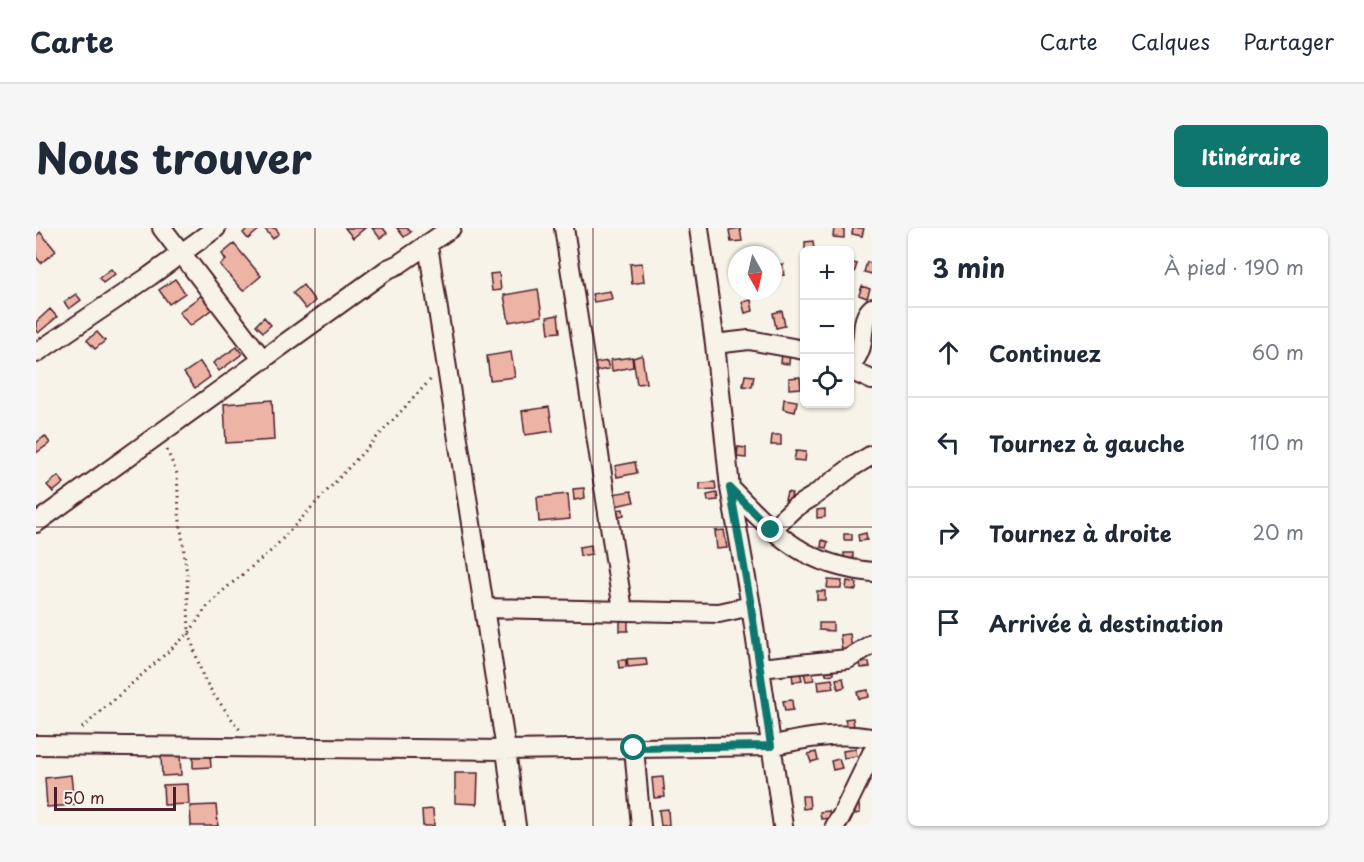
<!DOCTYPE html>
<html lang="fr">
<head>
<meta charset="utf-8">
<style>
  :root { --surface:#fff; --page:#f6f6f7; --text:#1f2937; --muted:#747a83; --line:#e0e1e3; --accent:#0f766e }
  body { margin:0; font-family:"Playpen Sans",sans-serif; background:var(--page); color:var(--text) }
  .controls { position:absolute; right:18px; top:18px; display:grid; overflow:hidden; border-radius:9px; box-shadow:0 2px 4px #0004 }
  .controls button { width:54px; height:54px; display:grid; place-items:center; padding:0; border:0; border-bottom:2px solid var(--line); background:var(--surface); color:var(--text); font:30px sans-serif }
  .compass { position:absolute; left:692px; top:18px; width:54px; height:54px; border-radius:50%; background:var(--surface); box-shadow:0 2px 4px #0004; rotate:172deg }
  .scale { position:absolute; left:18px; bottom:15px; width:122px; box-sizing:border-box; padding-left:6px; border:3px solid #4a1f2b; border-top:0; font-size:16px; line-height:21px; white-space:nowrap; color:#4a1f2b; -webkit-text-stroke:4px #f7f3e8; paint-order:stroke }
  .stop { position:absolute; width:18px; height:18px; margin:-14px; border:4px solid #0f766e; border-radius:50%; background:#fff }
  .stop.end { background:#0f766e; border-color:#fff; box-shadow:0 2px 6px #0008 }
  .list { margin:0; padding:0; list-style:none }
  h2 { display:flex; justify-content:space-between; align-items:center; height:78px; margin:0; padding:0 24px; font-size:26px }
  h2 small { font-size:20px; font-weight:400; color:var(--muted) }
  .list li { display:grid; grid-template-columns:39px 1fr auto; gap:18px; align-items:center; box-sizing:border-box; height:90px; padding:0 24px; border-top:2px solid var(--line) }
  .list b { display:block; font-size:22px; white-space:nowrap }
  .list em { font-size:20px; font-style:normal; color:var(--muted) }
  .icon { flex:none; width:33px; height:33px; fill:none; stroke:currentColor; stroke-width:2; stroke-linecap:round; stroke-linejoin:round }
  .map { position:relative; flex:none; width:836px; height:598px; overflow:hidden; border-radius:9px }
  header { display:flex; align-items:center; gap:36px; box-sizing:border-box; height:84px; padding:0 30px; background:var(--surface); border-bottom:2px solid var(--line) }
  header strong { font-size:28px }
  nav { display:flex; gap:33px; margin-inline-start:auto; font-size:21px }
  .intro { display:flex; align-items:center; justify-content:space-between; box-sizing:border-box; height:144px; padding:0 36px }
  h1 { margin:0; font-size:42px }
  .button { padding:15px 27px; border-radius:9px; background:var(--accent); color:#fff; font-size:21px; font-weight:700 }
  main { display:flex; gap:36px; padding:0 36px }
  aside { flex:1; background:var(--surface); border-radius:9px; box-shadow:0 2px 4px #0004 }
  .map>svg:first-child { display:block }
</style>
</head>
<body>
<header>
<strong>Carte</strong>
<nav><a>Carte</a><a>Calques</a><a>Partager</a></nav>
</header>
<div class="intro"><h1>Nous trouver</h1><a class="button">Itinéraire</a></div>
<main>
<div class="map">
<svg width="836" height="598" viewBox="0 0 836 598">
  <rect width="100%" height="100%" fill="#f7f3e8"/>
  <filter id="ink" filterUnits="userSpaceOnUse"><feTurbulence type="fractalNoise" baseFrequency=".0167" numOctaves="2"/><feDisplacementMap in="SourceGraphic" scale="12" xChannelSelector="R" yChannelSelector="G"/><feConvolveMatrix kernelMatrix="1 2 1 2 8 2 1 2 1" color-interpolation-filters="sRGB"/></filter>
  <g filter="url(#ink)">
    <path fill="#edb4a5" stroke="#4a1f2b" stroke-width="1.5" d="M 212,0 L 225,0 L 212,11 L 207,5 Z
      M 228,0 L 239,0 L 243,5 L 237,11 Z
      M 309,0 L 329,0 L 317,10 Z
      M 336,0 L 347,0 L 351,5 L 344,10 Z
      M 361,0 L 371,0 L 375,4 L 368,9 Z
      M 704,0 L 706,13 L 695,14 L 693,2 Z
      M 798,0 L 808,0 L 808,10 L 797,9 Z
      M 817,0 L 828,0 L 826,8 L 816,6 Z
      M 4,4 L 20,23 L 5,35 L 0,29 L 0,8 Z
      M 777,13 L 778,22 L 769,22 L 769,14 Z
      M 198,16 L 225,48 L 207,63 L 184,37 L 190,32 L 186,26 Z
      M 814,34 L 821,36 L 818,45 L 814,43 Z
      M 831,34 L 836,35 L 836,46 L 828,44 Z
      M 606,35 L 608,54 L 596,56 L 594,36 Z
      M 747,36 L 748,47 L 737,48 L 737,37 Z
      M 75,41 L 79,46 L 67,55 L 63,50 Z
      M 701,43 L 701,51 L 694,52 L 693,44 Z
      M 463,45 L 465,62 L 456,63 L 454,46 Z
      M 139,51 L 149,65 L 133,76 L 123,62 Z
      M 267,57 L 279,73 L 270,81 L 257,65 Z
      M 826,58 L 834,61 L 831,70 L 823,67 Z
      M 502,61 L 506,88 L 473,94 L 468,67 Z
      M 574,63 L 576,71 L 558,74 L 556,66 Z
      M 40,66 L 45,72 L 33,81 L 28,74 Z
      M 166,67 L 176,81 L 154,98 L 143,84 Z
      M 715,72 L 717,83 L 709,85 L 706,74 Z
      M 14,81 L 21,89 L 2,105 L 0,103 L 0,94 Z
      M 746,83 L 749,98 L 740,100 L 737,85 Z
      M 522,87 L 524,104 L 513,105 L 511,89 Z
      M 228,89 L 235,97 L 227,104 L 220,97 Z
      M 61,104 L 69,113 L 59,121 L 51,112 Z
      M 201,119 L 206,126 L 183,143 L 177,135 Z
      M 475,124 L 479,149 L 454,152 L 451,128 Z
      M 746,124 L 754,124 L 753,136 L 745,135 Z
      M 606,127 L 610,155 L 601,156 L 597,130 Z
      M 596,129 L 597,139 L 576,143 L 575,132 Z
      M 571,133 L 573,141 L 555,144 L 554,136 Z
      M 164,134 L 174,149 L 159,160 L 148,145 Z
      M 709,147 L 718,148 L 716,159 L 707,158 Z
      M 764,149 L 765,160 L 753,161 L 753,150 Z
      M 748,171 L 761,173 L 759,184 L 747,181 Z
      M 236,172 L 238,212 L 190,215 L 188,176 Z
      M 513,179 L 517,203 L 489,207 L 486,183 Z
      M 736,207 L 745,207 L 745,217 L 735,217 Z
      M 9,208 L 14,215 L 0,225 L 0,215 Z
      M 702,219 L 710,220 L 710,230 L 701,229 Z
      M 760,223 L 770,224 L 769,233 L 758,232 Z
      M 599,234 L 601,245 L 581,249 L 579,238 Z
      M 22,248 L 28,255 L 17,264 L 11,257 Z
      M 679,254 L 680,261 L 664,262 L 664,255 Z
      M 548,260 L 549,270 L 538,272 L 537,261 Z
      M 595,263 L 598,274 L 579,278 L 576,266 Z
      M 751,264 L 756,265 L 754,273 L 749,272 Z
      M 681,265 L 682,272 L 672,273 L 671,267 Z
      M 532,266 L 534,291 L 503,294 L 501,269 Z
      M 587,281 L 588,287 L 580,289 L 579,282 Z
      M 789,281 L 789,289 L 781,290 L 781,282 Z
      M 688,302 L 691,320 L 681,321 L 679,303 Z
      M 830,305 L 831,312 L 823,313 L 822,307 Z
      M 808,306 L 816,306 L 816,312 L 808,312 Z
      M 786,312 L 792,314 L 790,320 L 785,319 Z
      M 555,317 L 556,326 L 544,328 L 543,319 Z
      M 808,325 L 817,325 L 817,331 L 808,332 Z
      M 792,352 L 806,353 L 805,360 L 791,360 Z
      M 811,353 L 821,355 L 820,362 L 810,361 Z
      M 781,363 L 789,363 L 789,372 L 781,372 Z
      M 584,391 L 592,391 L 592,403 L 584,403 Z
      M 783,395 L 797,395 L 797,403 L 783,402 Z
      M 814,406 L 816,422 L 806,423 L 804,407 Z
      M 610,430 L 611,437 L 592,439 L 591,431 Z
      M 582,432 L 590,432 L 590,439 L 583,440 Z
      M 824,434 L 833,434 L 834,439 L 825,440 Z
      M 797,438 L 798,446 L 790,447 L 789,440 Z
      M 776,443 L 778,452 L 770,453 L 768,445 Z
      M 764,444 L 766,452 L 757,454 L 756,446 Z
      M 807,450 L 809,459 L 802,461 L 800,451 Z
      M 796,451 L 798,460 L 783,462 L 782,453 Z
      M 832,462 L 833,469 L 823,471 L 821,464 Z
      M 756,472 L 757,482 L 749,483 L 747,473 Z
      M 817,490 L 818,499 L 811,500 L 809,491 Z
      M 820,521 L 821,528 L 808,530 L 807,523 Z
      M 780,524 L 782,532 L 775,534 L 772,526 Z
      M 144,527 L 145,547 L 126,548 L 125,528 Z
      M 174,527 L 175,539 L 157,540 L 157,528 Z
      M 803,531 L 806,540 L 797,542 L 795,533 Z
      M 419,545 L 442,545 L 441,576 L 419,575 Z
      M 35,547 L 38,577 L 11,579 L 9,550 Z
      M 627,549 L 629,569 L 618,570 L 616,550 Z
      M 152,556 L 153,576 L 128,577 L 127,557 Z
      M 766,568 L 773,568 L 774,580 L 767,581 Z
      M 180,577 L 182,598 L 155,598 L 154,578 Z
      M 817,577 L 823,577 L 824,585 L 819,586 Z
      M 397,581 L 398,598 L 387,598 L 386,582 Z
      M 632,581 L 633,597 L 625,598 L 623,582 Z
      M 793,583 L 794,590 L 785,591 L 784,584 Z"/>
    <g fill="none" stroke-linecap="round" stroke-linejoin="round">
      <g stroke="#4a1f2b" stroke-width="22">
        <path id="minor" d="M 126,0 L 227,132
          M 528,0 L 587,382
          M 663,0 L 679,116 L 694,260 L 715,378 L 747,598
          M 392,17 L 470,522 L 480,598
          M 679,116 L 713,112 L 768,122
          M 0,125 L 114,48 L 180,0
          M 814,137 C 835,117 820,94 836,80
          M 814,142 L 836,152
          M 694,260 C 740,307 767,337 836,344
          M 0,295 L 352,41 L 363,36 L 415,0
          M 735,302 L 758,280 L 776,269 L 816,239 L 836,227
          M 448,380 L 683,385 L 715,378
          M 724,440 L 812,431 L 836,416
          M 0,517 L 470,522 L 735,518 C 768,510 802,504 836,510
          M 598,520 L 605,598
          M 799,598 L 806,587 L 836,525"/>
      </g>
      <path stroke="#4a1f2b" stroke-width="3" stroke-dasharray="1.5 4.5" stroke-linecap="butt" d="M 131,222 L 141,246 L 143,285 L 151,347 L 153,405 L 167,449 L 178,467 L 204,502
        M 46,500 L 153,405 L 170,380 L 189,361 L 236,322 L 397,149"/>
      <use href="#minor" stroke="#f7f3e8" stroke-width="18"/>
    </g>
  </g>
  <g fill="none" stroke-linecap="round" stroke-linejoin="round" filter="url(#ink)">
    <path stroke="#0f766e" stroke-width="8" d="M 598,520 L 735,518 L 715,378 L 694,260 L 735,302"/>
  </g>
  <path fill="none" stroke="#4a1f2b" stroke-width="1.5" stroke-opacity="0.55" d="M 279,0 L 279,598M 557,0 L 557,598M 0,299 L 836,299"/>
</svg>
<div class="controls">
<button>+</button>
<button>−</button>
<button><svg class="icon" aria-label="locate" viewBox="0 0 24 24"><circle cx="12" cy="12" r="6"/><path d="M12 2v4M12 18v4M2 12h4M18 12h4"/></svg></button>
</div>
<svg class="compass" viewBox="-18 -18 36 36"><path d="M0-13l5 13h-10z" fill="#e53935"/><path d="M0 13l5-13h-10z" fill="#747a83"/></svg>
<div class="scale">50 m</div>
<div class="stop" style="left:598px;top:520px"></div>
<div class="stop end" style="left:735px;top:302px"></div>
</div>
<aside>
<h2>3 min<small>À pied · 190 m</small></h2>
<ul class="list">
<li><svg class="icon" aria-label="ahead" viewBox="0 0 24 24"><path d="M12 20V5M6 11l6-6 6 6"/></svg><div><b>Continuez</b></div><em>60 m</em></li>
<li><svg class="icon" aria-label="left" viewBox="0 0 24 24"><path d="M17 20v-9H6M10 6l-5 5 5 5"/></svg><div><b>Tournez à gauche</b></div><em>110 m</em></li>
<li><svg class="icon" aria-label="right" viewBox="0 0 24 24"><path d="M7 20v-9h11M14 6l5 5-5 5"/></svg><div><b>Tournez à droite</b></div><em>20 m</em></li>
<li><svg class="icon" aria-label="arrive" viewBox="0 0 24 24"><path d="M6 21V4h12l-3 4 3 4H6"/></svg><div><b>Arrivée à destination</b></div></li>
</ul>
</aside>
</main>
</body>
</html>
